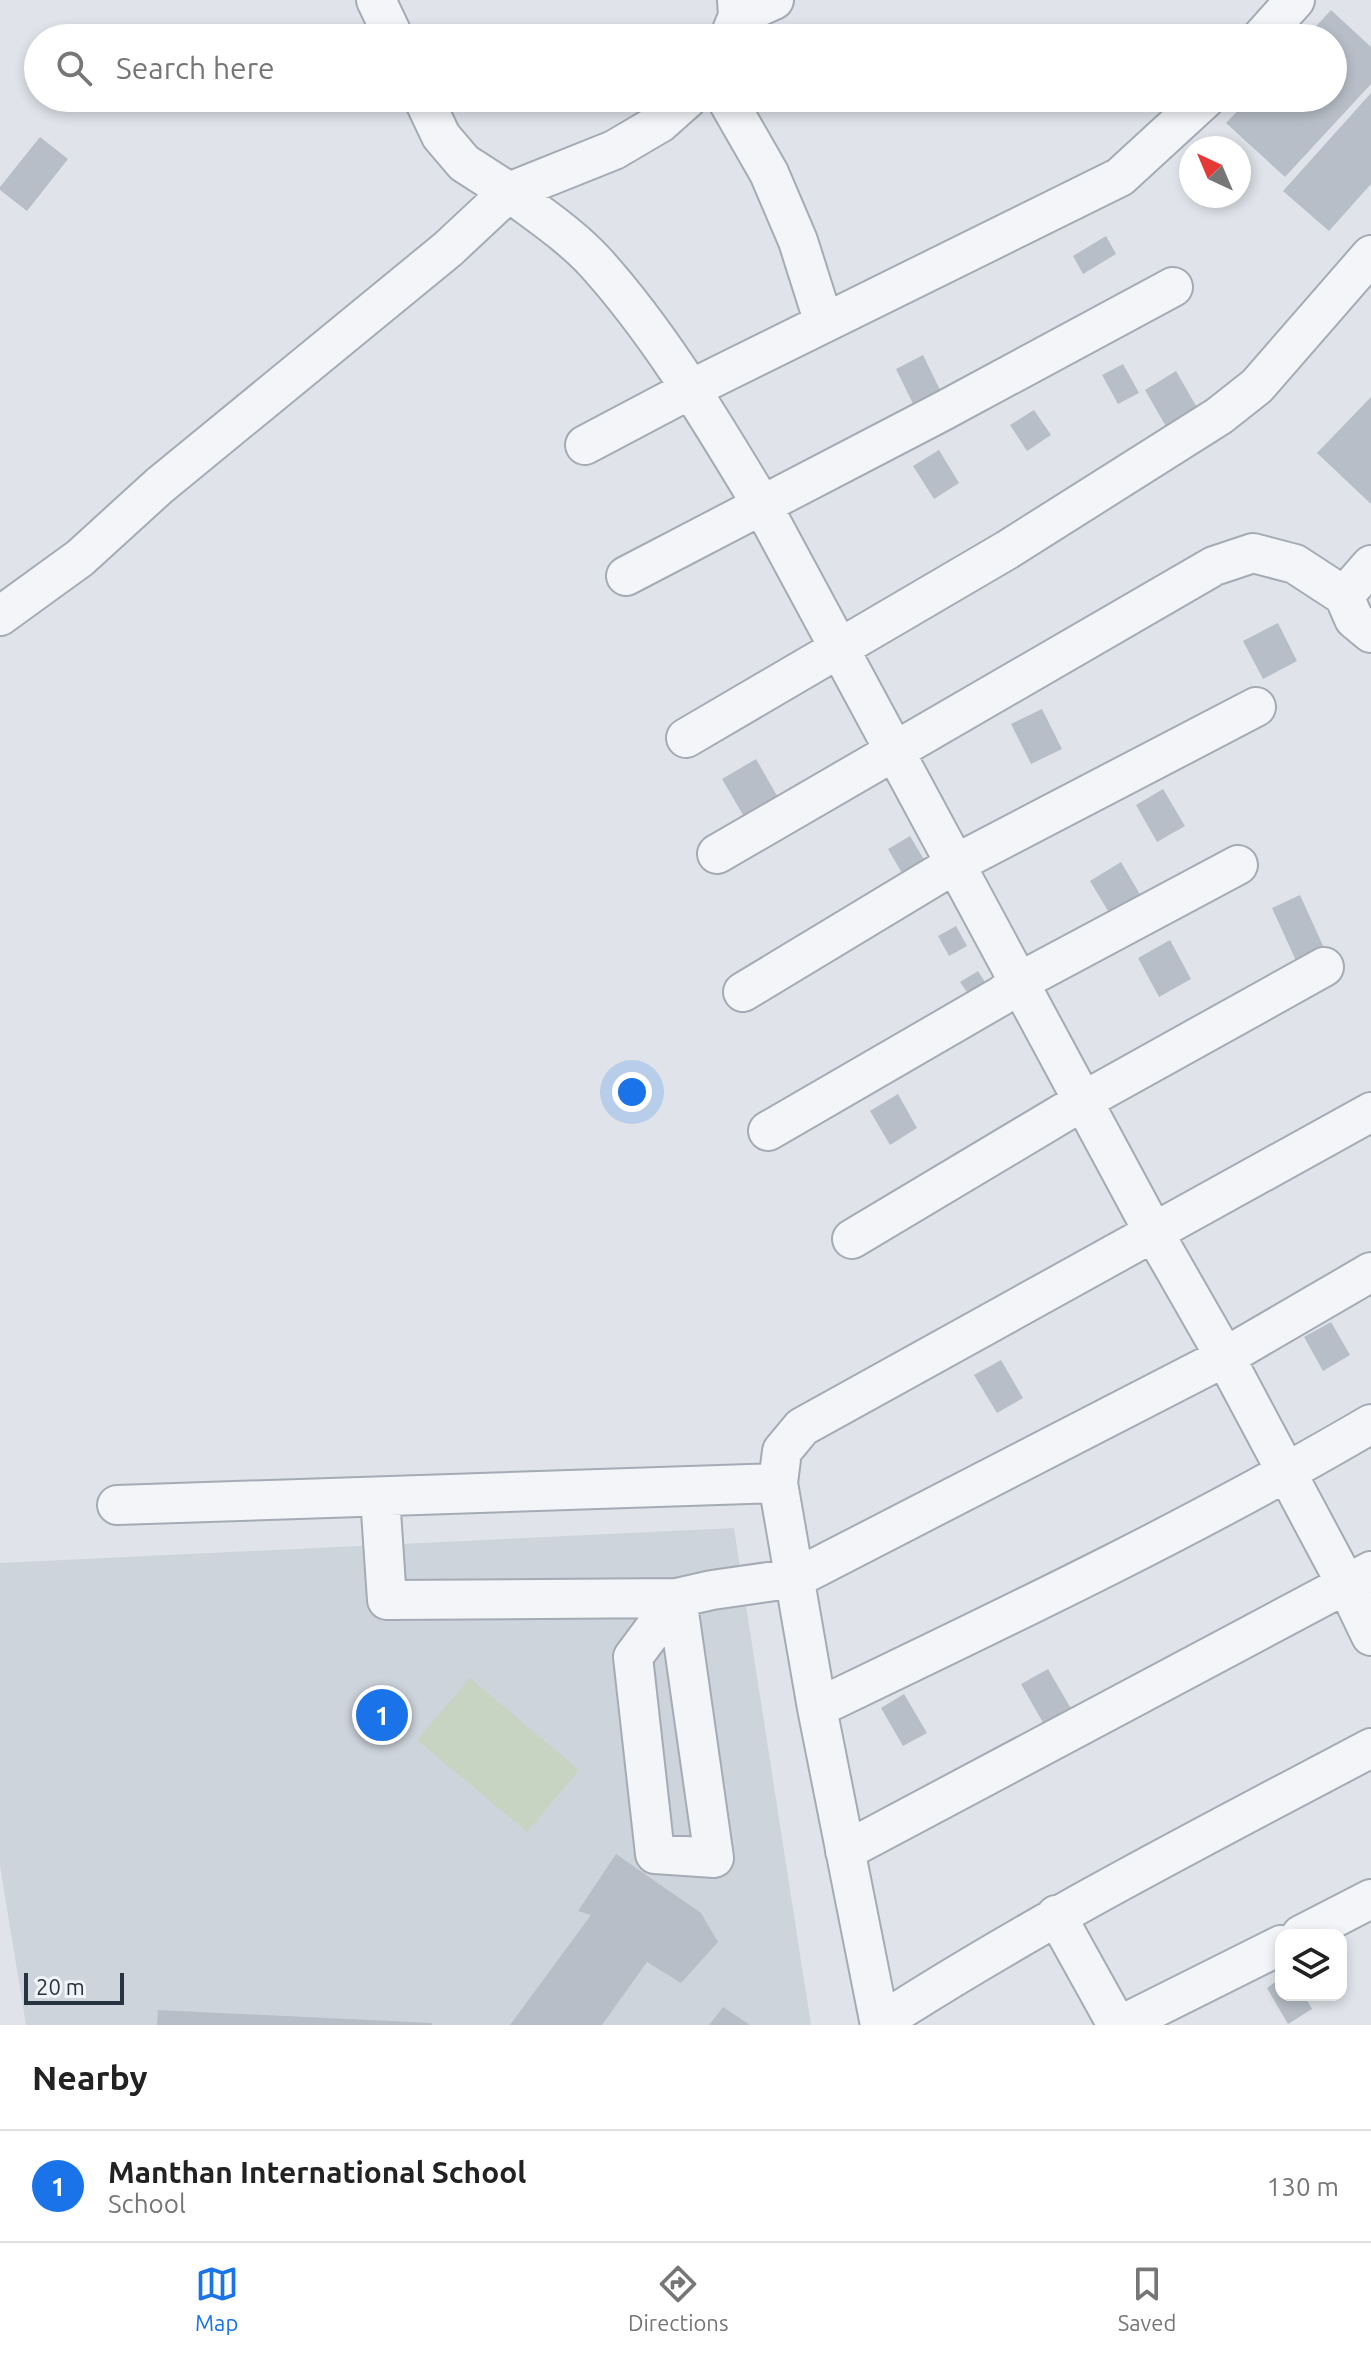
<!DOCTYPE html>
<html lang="en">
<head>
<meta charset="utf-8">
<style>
  :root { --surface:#fff; --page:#f2f2f2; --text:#222; --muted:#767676; --line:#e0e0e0; --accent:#1a73e8 }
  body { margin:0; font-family:Ubuntu,sans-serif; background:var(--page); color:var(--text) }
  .controls { position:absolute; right:24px; bottom:24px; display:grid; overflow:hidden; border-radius:16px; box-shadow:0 4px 12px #0003 }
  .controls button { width:72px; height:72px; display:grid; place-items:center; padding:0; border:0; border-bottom:2px solid var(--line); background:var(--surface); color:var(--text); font:40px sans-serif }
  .compass { position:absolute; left:1179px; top:136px; width:72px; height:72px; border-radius:50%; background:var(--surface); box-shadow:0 4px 12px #0003; rotate:316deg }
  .scale { position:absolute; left:24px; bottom:20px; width:100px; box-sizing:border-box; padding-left:8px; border:4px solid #283342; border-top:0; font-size:22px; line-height:28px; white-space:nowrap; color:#283342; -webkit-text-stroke:6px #f0f3f7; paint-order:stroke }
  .you { position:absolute; left:632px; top:1092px; width:28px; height:28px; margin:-20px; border:6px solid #fff; border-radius:50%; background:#1a73e8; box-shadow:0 0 0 12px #1a73e833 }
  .badge { display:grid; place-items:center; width:52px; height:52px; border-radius:50%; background:var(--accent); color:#fff; font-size:26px; font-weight:700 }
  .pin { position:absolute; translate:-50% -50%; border:4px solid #fff; box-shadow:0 2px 8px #0006 }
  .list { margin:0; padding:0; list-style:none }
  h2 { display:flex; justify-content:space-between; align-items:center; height:104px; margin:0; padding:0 32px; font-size:34px }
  h2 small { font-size:26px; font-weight:400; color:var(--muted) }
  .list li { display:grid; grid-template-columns:52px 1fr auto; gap:24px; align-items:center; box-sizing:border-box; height:112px; padding:0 32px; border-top:2px solid var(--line) }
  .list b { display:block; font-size:30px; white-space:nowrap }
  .list p { margin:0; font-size:26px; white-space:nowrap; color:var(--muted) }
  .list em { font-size:26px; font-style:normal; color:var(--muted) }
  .icon { flex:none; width:44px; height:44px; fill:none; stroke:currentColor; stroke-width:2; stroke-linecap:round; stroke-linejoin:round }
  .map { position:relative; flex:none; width:1371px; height:2025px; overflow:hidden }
  .search { position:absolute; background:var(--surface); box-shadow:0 4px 12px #0003; left:24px; right:24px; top:24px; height:88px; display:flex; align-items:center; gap:20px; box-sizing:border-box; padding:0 28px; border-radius:44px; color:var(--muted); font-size:30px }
  .sheet { height:216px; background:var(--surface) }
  nav { display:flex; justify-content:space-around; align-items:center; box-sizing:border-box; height:112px; border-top:2px solid var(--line); background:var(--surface); font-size:22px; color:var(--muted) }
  nav a { display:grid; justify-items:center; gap:4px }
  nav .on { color:var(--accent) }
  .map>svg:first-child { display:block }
</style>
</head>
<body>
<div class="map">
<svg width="1371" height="2025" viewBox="0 0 1371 2025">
  <rect width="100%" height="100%" fill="#e0e4ea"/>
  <path fill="#ced4dc" d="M 734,1528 L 811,2025 L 26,2025 L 0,1866 L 0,1563 Z"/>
  <path fill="#c7d4c1" d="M 470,1678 L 579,1770 L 527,1832 L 417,1740 Z"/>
  <path fill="#b7bec7" d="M 1331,10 L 1371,47 L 1371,84 L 1285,177 L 1226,123 L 1250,98 L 1333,98 L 1333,38 L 1305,38 Z
    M 1371,93 L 1371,184 L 1329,231 L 1283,191 Z
    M 40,137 L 68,159 L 27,211 L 0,190 L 0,187 Z
    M 1106,236 L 1116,254 L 1083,274 L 1073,256 Z
    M 923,355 L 944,398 L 917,412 L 896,369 Z
    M 1123,364 L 1139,393 L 1118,404 L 1102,375 Z
    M 1176,371 L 1199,411 L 1168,430 L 1145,390 Z
    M 1371,397 L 1371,504 L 1317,453 Z
    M 1034,410 L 1051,435 L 1027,451 L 1010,425 Z
    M 939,450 L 959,483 L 934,499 L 913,466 Z
    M 1278,623 L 1297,661 L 1263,679 L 1243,641 Z
    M 1042,709 L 1062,749 L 1031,764 L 1011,724 Z
    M 756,759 L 780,801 L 746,820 L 722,779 Z
    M 1163,789 L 1185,826 L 1157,842 L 1136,805 Z
    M 910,836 L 929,868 L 907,882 L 888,849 Z
    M 1121,862 L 1145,903 L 1114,921 L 1090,881 Z
    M 1300,895 L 1325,950 L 1297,963 L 1272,908 Z
    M 956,926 L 967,946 L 949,956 L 938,936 Z
    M 1170,940 L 1191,979 L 1159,997 L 1138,958 Z
    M 978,971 L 988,987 L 971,998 L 960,982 Z
    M 898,1094 L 917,1128 L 890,1145 L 870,1111 Z
    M 1331,1322 L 1350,1355 L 1323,1371 L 1304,1337 Z
    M 1001,1360 L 1023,1398 L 997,1413 L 974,1375 Z
    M 1048,1669 L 1073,1712 L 1046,1728 L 1021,1684 Z
    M 904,1694 L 927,1733 L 903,1746 L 881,1708 Z
    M 616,1854 L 701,1913 L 718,1942 L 681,1983 L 647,1962 L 602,2025 L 510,2025 L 591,1915 L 578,1911 Z
    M 1281,1978 L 1281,1995 L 1304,1995 L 1312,2009 L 1288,2024 L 1267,1988 Z
    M 723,2007 L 750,2025 L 709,2025 Z
    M 158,2010 L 432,2023 L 432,2025 L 157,2025 Z"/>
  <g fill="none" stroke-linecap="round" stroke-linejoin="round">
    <g stroke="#a5abb4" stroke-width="42">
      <path id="minor" d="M 376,0 L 394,38
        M 738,16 L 774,0
        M 729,38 L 738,16 L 737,0
        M 1261,38 L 1295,0
        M 423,98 L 441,136 L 464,163 L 509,192 L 614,150 L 660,123 L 688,98
        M 726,98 L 769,173 L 798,241 L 824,323
        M 585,445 L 691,389 L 1120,177 L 1206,98
        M 626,576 L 941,412 L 1173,287
        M 1344,596 L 1371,565
        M 0,616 L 80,558 L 159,486 L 448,249 L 509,192 C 538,214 570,235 595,262 C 661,335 711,421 762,505 L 1154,1233 L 1225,1357 L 1346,1584 L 1371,1636
        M 686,738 L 1007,550 L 1219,416 L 1257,386 L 1371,255
        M 717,854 L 1214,566 L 1253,553 L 1295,564 L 1344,596 L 1354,619 L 1371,633
        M 743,992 L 955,864 L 1256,707
        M 768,1131 L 1001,996 L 1019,982 L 1238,865
        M 852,1239 L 1083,1101 L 1324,967
        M 778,1483 L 782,1451 L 802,1427 L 1371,1112
        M 380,1497 L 387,1600 L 677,1598 L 712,1590 L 796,1578 L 1225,1357 L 1371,1272
        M 117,1505 L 778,1483 L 817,1708 L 880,2025
        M 677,1598 L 714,1858 L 655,1854 L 633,1657 Z
        M 817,1708 C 1004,1618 1192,1529 1371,1424
        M 845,1851 L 1371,1571
        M 1056,1915 L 1117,2025
        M 1301,1935 L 1371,1899
        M 880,2023 C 1038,1921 1205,1836 1371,1748
        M 1121,2025 L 1281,1945"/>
    </g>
    <use href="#minor" stroke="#f3f5f8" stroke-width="38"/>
  </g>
</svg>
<div class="controls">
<button><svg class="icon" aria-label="layers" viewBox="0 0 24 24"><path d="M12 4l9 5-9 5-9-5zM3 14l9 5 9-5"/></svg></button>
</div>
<svg class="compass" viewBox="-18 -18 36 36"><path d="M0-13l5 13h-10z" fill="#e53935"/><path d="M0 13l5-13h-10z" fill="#767676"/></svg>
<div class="scale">20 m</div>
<div class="you"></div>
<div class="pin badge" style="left:382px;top:1715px">1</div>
<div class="search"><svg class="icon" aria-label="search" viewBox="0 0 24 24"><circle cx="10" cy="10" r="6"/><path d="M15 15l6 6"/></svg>Search here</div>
</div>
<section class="sheet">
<h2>Nearby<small></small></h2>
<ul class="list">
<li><span class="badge">1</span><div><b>Manthan International School</b><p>School</p></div><em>130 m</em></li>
</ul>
</section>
<nav>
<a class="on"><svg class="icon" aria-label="map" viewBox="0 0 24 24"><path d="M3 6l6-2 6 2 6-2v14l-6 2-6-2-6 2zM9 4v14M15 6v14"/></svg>Map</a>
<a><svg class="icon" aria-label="directions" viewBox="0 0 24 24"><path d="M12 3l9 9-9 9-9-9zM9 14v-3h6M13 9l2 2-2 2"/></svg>Directions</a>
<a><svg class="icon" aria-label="saved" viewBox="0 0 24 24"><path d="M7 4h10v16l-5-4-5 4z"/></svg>Saved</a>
</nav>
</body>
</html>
